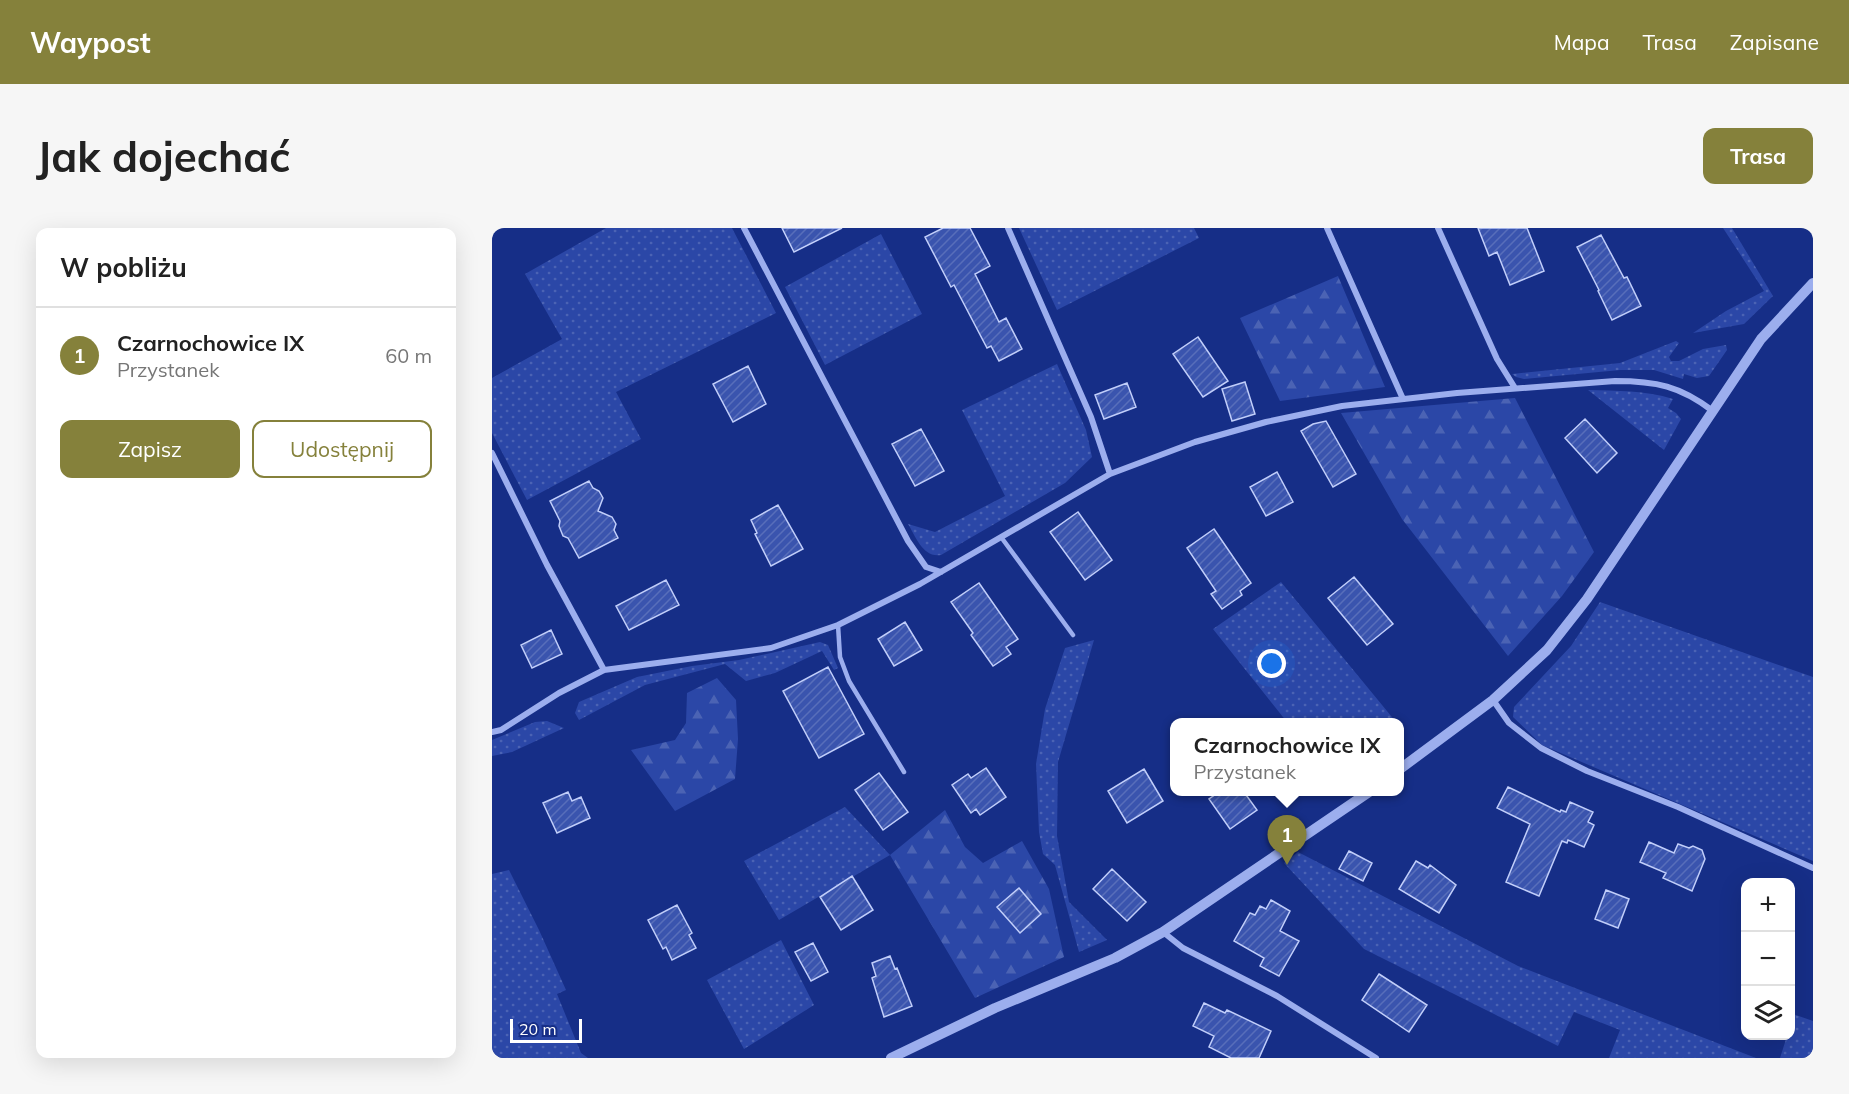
<!DOCTYPE html>
<html lang="pl">
<head>
<meta charset="utf-8">
<style>
  :root { --surface:#fff; --page:#f6f6f6; --text:#222; --muted:#767676; --line:#e0e0e0; --accent:#85813b }
  body { margin:0; font-family:Mulish,sans-serif; background:var(--page); color:var(--text) }
  .controls { position:absolute; right:18px; bottom:18px; display:grid; overflow:hidden; border-radius:12px; box-shadow:0 6px 24px #0002 }
  .controls button { width:54px; height:54px; display:grid; place-items:center; padding:0; border:0; border-bottom:2px solid var(--line); background:var(--surface); color:var(--text); font:30px sans-serif }
  .scale { position:absolute; left:18px; bottom:15px; width:72px; box-sizing:border-box; padding-left:6px; border:3px solid #fff; border-top:0; font-size:16px; line-height:21px; white-space:nowrap; color:#fff; -webkit-text-stroke:4px #162e87; paint-order:stroke }
  .you { position:absolute; left:780px; top:436px; width:21px; height:21px; margin:-15px; border:4px solid #fff; border-radius:50%; background:#1a73e8; box-shadow:0 0 0 9px #1a73e833 }
  .badge { display:grid; place-items:center; width:39px; height:39px; border-radius:50%; background:var(--accent); color:#fff; font-size:20px; font-weight:700 }
  .pin { position:absolute; translate:-50% -50px; filter:drop-shadow(0 2px 3px #0008) }
  .pin::after { content:''; position:absolute; top:32px; width:21px; height:18px; background:inherit; clip-path:polygon(0 0,100% 0,50% 100%) }
  .popup { position:absolute; left:678px; top:490px; width:234px; height:78px; box-sizing:border-box; display:grid; place-content:center; border-radius:12px; background:var(--surface); filter:drop-shadow(0 2px 4px #0005); font-size:20px; white-space:nowrap; color:var(--muted) }
  .popup b { font-size:22px; color:var(--text) }
  .popup::after { content:''; position:absolute; left:50%; top:100%; margin-left:-12px; border:12px solid transparent; border-top-color:var(--surface) }
  .list { margin:0; padding:0; list-style:none }
  h2 { display:flex; justify-content:space-between; align-items:center; height:78px; margin:0; padding:0 24px; font-size:26px }
  h2 small { font-size:20px; font-weight:400; color:var(--muted) }
  .list li { display:grid; grid-template-columns:39px 1fr auto; gap:18px; align-items:center; box-sizing:border-box; height:96px; padding:0 24px; border-top:2px solid var(--line) }
  .list b { display:block; font-size:22px; white-space:nowrap }
  .list p { margin:0; font-size:20px; white-space:nowrap; color:var(--muted) }
  .list em { font-size:20px; font-style:normal; color:var(--muted) }
  .actions { display:flex; gap:12px; padding:18px 24px }
  .actions a { flex:1; padding:14px 0; border:2px solid var(--accent); border-radius:12px; text-align:center; font-size:21px; color:var(--accent) }
  .actions .main { background:var(--accent); color:#fff }
  .icon { flex:none; width:33px; height:33px; fill:none; stroke:currentColor; stroke-width:2; stroke-linecap:round; stroke-linejoin:round }
  .map { position:relative; flex:none; width:1321px; height:830px; overflow:hidden; border-radius:12px }
  header { display:flex; align-items:center; gap:36px; box-sizing:border-box; height:84px; padding:0 30px; background:var(--accent); color:#fff }
  header strong { font-size:28px }
  nav { display:flex; gap:33px; margin-inline-start:auto; font-size:21px }
  .intro { display:flex; align-items:center; justify-content:space-between; box-sizing:border-box; height:144px; padding:0 36px }
  h1 { margin:0; font-size:42px }
  .button { padding:15px 27px; border-radius:12px; background:var(--accent); color:#fff; font-size:21px; font-weight:700 }
  main { display:flex; gap:36px; padding:0 36px }
  aside { flex:1; background:var(--surface); border-radius:12px; box-shadow:0 6px 24px #0002 }
  .map>svg:first-child { display:block }
</style>
</head>
<body>
<header>
<strong>Waypost</strong>
<nav><a>Mapa</a><a>Trasa</a><a>Zapisane</a></nav>
</header>
<div class="intro"><h1>Jak dojechać</h1><a class="button">Trasa</a></div>
<main>
<aside>
<h2>W pobliżu<small></small></h2>
<ul class="list">
<li><span class="badge">1</span><div><b>Czarnochowice IX</b><p>Przystanek</p></div><em>60 m</em></li>
</ul>
<div class="actions"><a class="main">Zapisz</a><a>Udostępnij</a></div>
</aside>
<div class="map">
<svg width="1321" height="830" viewBox="0 0 1321 830">
  <defs>
    <pattern id="grass-dots" width="8" height="8" patternUnits="userSpaceOnUse" patternTransform="scale(1.5)"><rect width="8" height="8" fill="#2b47a7"/><path d="M2 2h.1M6 6h.1" fill="none" stroke="#4b63b4" stroke-width="1.8" stroke-linecap="round"/></pattern>
    <pattern id="forest-firs" width="22" height="20" patternUnits="userSpaceOnUse" patternTransform="scale(1.5)"><rect width="22" height="20" fill="#2b47a7"/><path d="M5 1l3.5 6h-7zM16 11l3.5 6h-7z" fill="#4b63b4"/></pattern>
    <pattern id="building-hatch" width="6" height="6" patternUnits="userSpaceOnUse" patternTransform="scale(1.5)"><rect width="6" height="6" fill="#3a54ae"/><path d="M-1 1l2-2M0 6l6-6M5 7l2-2" fill="none" stroke="#586eba"/></pattern>
  </defs>
  <rect width="100%" height="100%" fill="#162e87"/>
  <path fill="url(#grass-dots)" d="M 114,0 L 240,0 L 284,85 L 124,164 L 149,211 L 35,272 L 0,205 L 0,150 L 70,111 L 33,46 Z
    M 527,0 L 702,0 L 707,10 L 565,82 Z
    M 1231,0 L 1240,0 L 1281,68 L 1252,96 L 1201,105 L 1234,83 L 1272,63 Z
    M 389,6 L 430,86 L 333,137 L 293,59 Z
    M 1184,113 L 1187,115 L 1177,129 L 1179,133 L 1187,133 L 1211,121 L 1234,117 L 1235,122 L 1217,148 L 1205,150 L 1192,146 L 1191,151 L 1162,142 L 1128,142 L 1032,151 L 1024,149 L 1020,146 L 1128,135 Z
    M 565,136 L 594,202 L 600,229 L 573,255 L 449,327 C 431,330 424,309 416,296 L 443,304 L 513,268 L 470,182 Z
    M 1096,162 C 1125,163 1153,162 1181,171 L 1176,180 L 1184,185 L 1189,191 L 1172,222 Z
    M 789,354 L 904,494 L 795,494 L 721,401 Z
    M 1108,374 L 1321,449 L 1321,633 L 1050,517 L 1021,489 L 1022,479 L 1079,418 Z
    M 602,412 L 566,534 L 565,608 L 577,674 L 615,712 L 587,724 L 563,637 L 551,626 L 547,604 L 544,536 L 553,481 L 573,420 Z
    M 328,414 L 336,417 L 346,440 L 342,442 L 330,423 L 283,445 L 254,453 L 233,436 L 153,457 L 87,492 L 83,485 L 87,474 L 145,449 L 200,438 L 247,432 Z
    M 55,493 L 72,500 L 20,524 L 0,528 L 0,512 L 43,494 Z
    M 353,579 L 398,627 L 287,692 L 252,633 Z
    M 806,624 L 1026,738 L 1264,830 L 1117,830 L 1128,802 L 1082,784 L 1066,818 L 872,721 L 792,635 Z
    M 17,642 L 47,702 L 74,762 L 65,766 L 89,825 L 96,830 L 0,830 L 0,646 Z
    M 289,712 L 322,777 L 252,821 L 215,752 Z
    M 1301,786 L 1321,793 L 1321,830 L 1288,830 L 1295,808 L 1298,808 Z"/>
  <path fill="url(#forest-firs)" d="M 846,48 L 893,159 L 788,173 L 748,90 Z
    M 1023,170 L 1102,324 L 1070,368 L 1016,428 L 910,291 L 849,185 Z
    M 225,450 L 244,472 L 246,511 L 243,551 L 183,583 L 139,522 L 183,512 L 194,495 L 195,465 Z
    M 453,582 L 473,619 L 491,635 L 530,613 L 557,661 L 572,729 L 483,770 L 398,627 Z"/>
  <path fill="url(#building-hatch)" stroke="#c1cefa" stroke-width="1.5" d="M 290,0 L 350,0 L 302,24 Z
    M 451,0 L 478,0 L 498,38 L 483,46 L 507,94 L 514,90 L 530,121 L 507,133 L 499,118 L 495,120 L 462,57 L 459,59 L 433,9 Z
    M 986,0 L 1035,0 L 1052,43 L 1018,57 L 1005,24 L 997,28 Z
    M 1109,7 L 1132,50 L 1135,49 L 1149,78 L 1120,92 L 1106,63 L 1107,62 L 1085,19 Z
    M 706,109 L 736,153 L 711,169 L 681,126 Z
    M 256,138 L 274,176 L 241,194 L 221,156 Z
    M 753,154 L 763,186 L 740,193 L 730,161 Z
    M 635,155 L 644,179 L 612,191 L 603,167 Z
    M 1093,191 L 1125,225 L 1105,245 L 1073,210 Z
    M 834,193 L 864,246 L 841,259 L 809,203 L 821,196 Z
    M 429,201 L 452,243 L 423,258 L 400,216 Z
    M 785,244 L 801,274 L 774,288 L 758,259 Z
    M 97,253 L 101,260 L 107,263 L 111,270 L 106,283 L 120,289 L 124,296 L 122,302 L 126,310 L 87,330 L 76,310 L 71,308 L 67,298 L 68,293 L 58,273 Z
    M 286,277 L 311,321 L 279,338 L 263,306 L 265,305 L 259,292 Z
    M 586,284 L 620,332 L 593,352 L 558,304 Z
    M 722,301 L 759,355 L 748,363 L 750,367 L 730,381 L 719,366 L 724,363 L 695,320 Z
    M 862,349 L 901,396 L 875,417 L 836,370 Z
    M 174,352 L 187,377 L 137,402 L 124,378 Z
    M 487,355 L 526,411 L 514,419 L 519,426 L 501,438 L 479,407 L 481,405 L 459,374 Z
    M 413,394 L 430,422 L 402,438 L 386,411 Z
    M 59,402 L 70,426 L 40,440 L 29,417 Z
    M 336,439 L 372,506 L 327,530 L 291,463 Z
    M 494,540 L 514,569 L 488,587 L 484,581 L 479,585 L 460,557 L 476,546 L 479,550 Z
    M 652,541 L 671,573 L 635,595 L 616,563 Z
    M 387,545 L 416,584 L 391,602 L 363,562 Z
    M 1016,559 L 1068,584 L 1069,582 L 1074,584 L 1078,574 L 1101,584 L 1096,594 L 1102,597 L 1092,619 L 1076,612 L 1075,615 L 1070,613 L 1047,668 L 1014,654 L 1038,596 L 1005,580 Z
    M 76,564 L 80,573 L 89,569 L 98,590 L 65,605 L 51,575 Z
    M 727,564 L 752,564 L 765,582 L 738,601 L 717,571 Z
    M 1157,614 L 1182,625 L 1186,616 L 1197,620 L 1201,618 L 1210,622 L 1213,631 L 1200,663 L 1171,650 L 1174,645 L 1148,634 Z
    M 857,623 L 880,635 L 871,653 L 847,641 Z
    M 924,633 L 936,640 L 938,637 L 964,657 L 947,685 L 907,661 Z
    M 620,641 L 654,674 L 635,693 L 601,661 Z
    M 360,648 L 381,682 L 349,702 L 328,669 Z
    M 527,660 L 549,686 L 528,705 L 505,679 Z
    M 1114,662 L 1137,671 L 1126,700 L 1103,691 Z
    M 779,672 L 798,683 L 788,703 L 807,713 L 787,748 L 768,738 L 772,730 L 742,713 L 758,685 L 763,687 L 768,678 L 774,681 Z
    M 185,677 L 200,705 L 197,707 L 204,720 L 180,732 L 174,719 L 171,721 L 156,692 Z
    M 321,715 L 336,744 L 319,753 L 303,724 Z
    M 398,728 L 403,741 L 405,740 L 420,778 L 392,789 L 380,750 L 384,748 L 380,735 Z
    M 887,746 L 935,777 L 917,804 L 870,772 Z
    M 712,775 L 733,785 L 735,782 L 779,803 L 767,830 L 739,830 L 717,819 L 722,808 L 701,798 Z"/>
  <g fill="none" stroke-linecap="round" stroke-linejoin="round">
    <path stroke="#9caeee" stroke-width="4.5" d="M 509,309 L 581,407
      M 346,397 L 348,429 L 357,453 L 412,544"/>
    <path stroke="#9caeee" stroke-width="6" d="M 252,0 L 416,313 L 434,339 L 449,344
      M 516,0 L 599,189 L 618,246
      M 835,0 L 911,171
      M 946,0 L 1005,131 L 1023,160
      M 0,225 L 55,337 L 112,442
      M 1001,472 L 1017,495 L 1049,520 L 1095,543 L 1186,579 L 1321,640
      M 0,504 L 9,502 L 67,465 L 112,442 L 279,420 L 346,397 L 428,356 L 618,246 L 703,214 L 774,194 L 850,178 L 965,165 L 1123,153 C 1164,153 1188,158 1221,183
      M 671,704 L 691,720 L 785,768 L 884,830"/>
    <path stroke="#9caeee" stroke-width="10" d="M 908,541 L 1001,472 L 1055,422 L 1095,371 L 1269,111 L 1321,55
      M 399,830 L 503,780 L 623,730 L 671,704 L 877,564"/>
  </g>
</svg>
<div class="controls">
<button>+</button>
<button>−</button>
<button><svg class="icon" aria-label="layers" viewBox="0 0 24 24"><path d="M12 4l9 5-9 5-9-5zM3 14l9 5 9-5"/></svg></button>
</div>
<div class="scale">20 m</div>
<div class="you"></div>
<div class="pin badge" style="left:795px;top:637px">1</div>
<div class="popup"><b>Czarnochowice IX</b>Przystanek</div>
</div>
</main>
</body>
</html>
